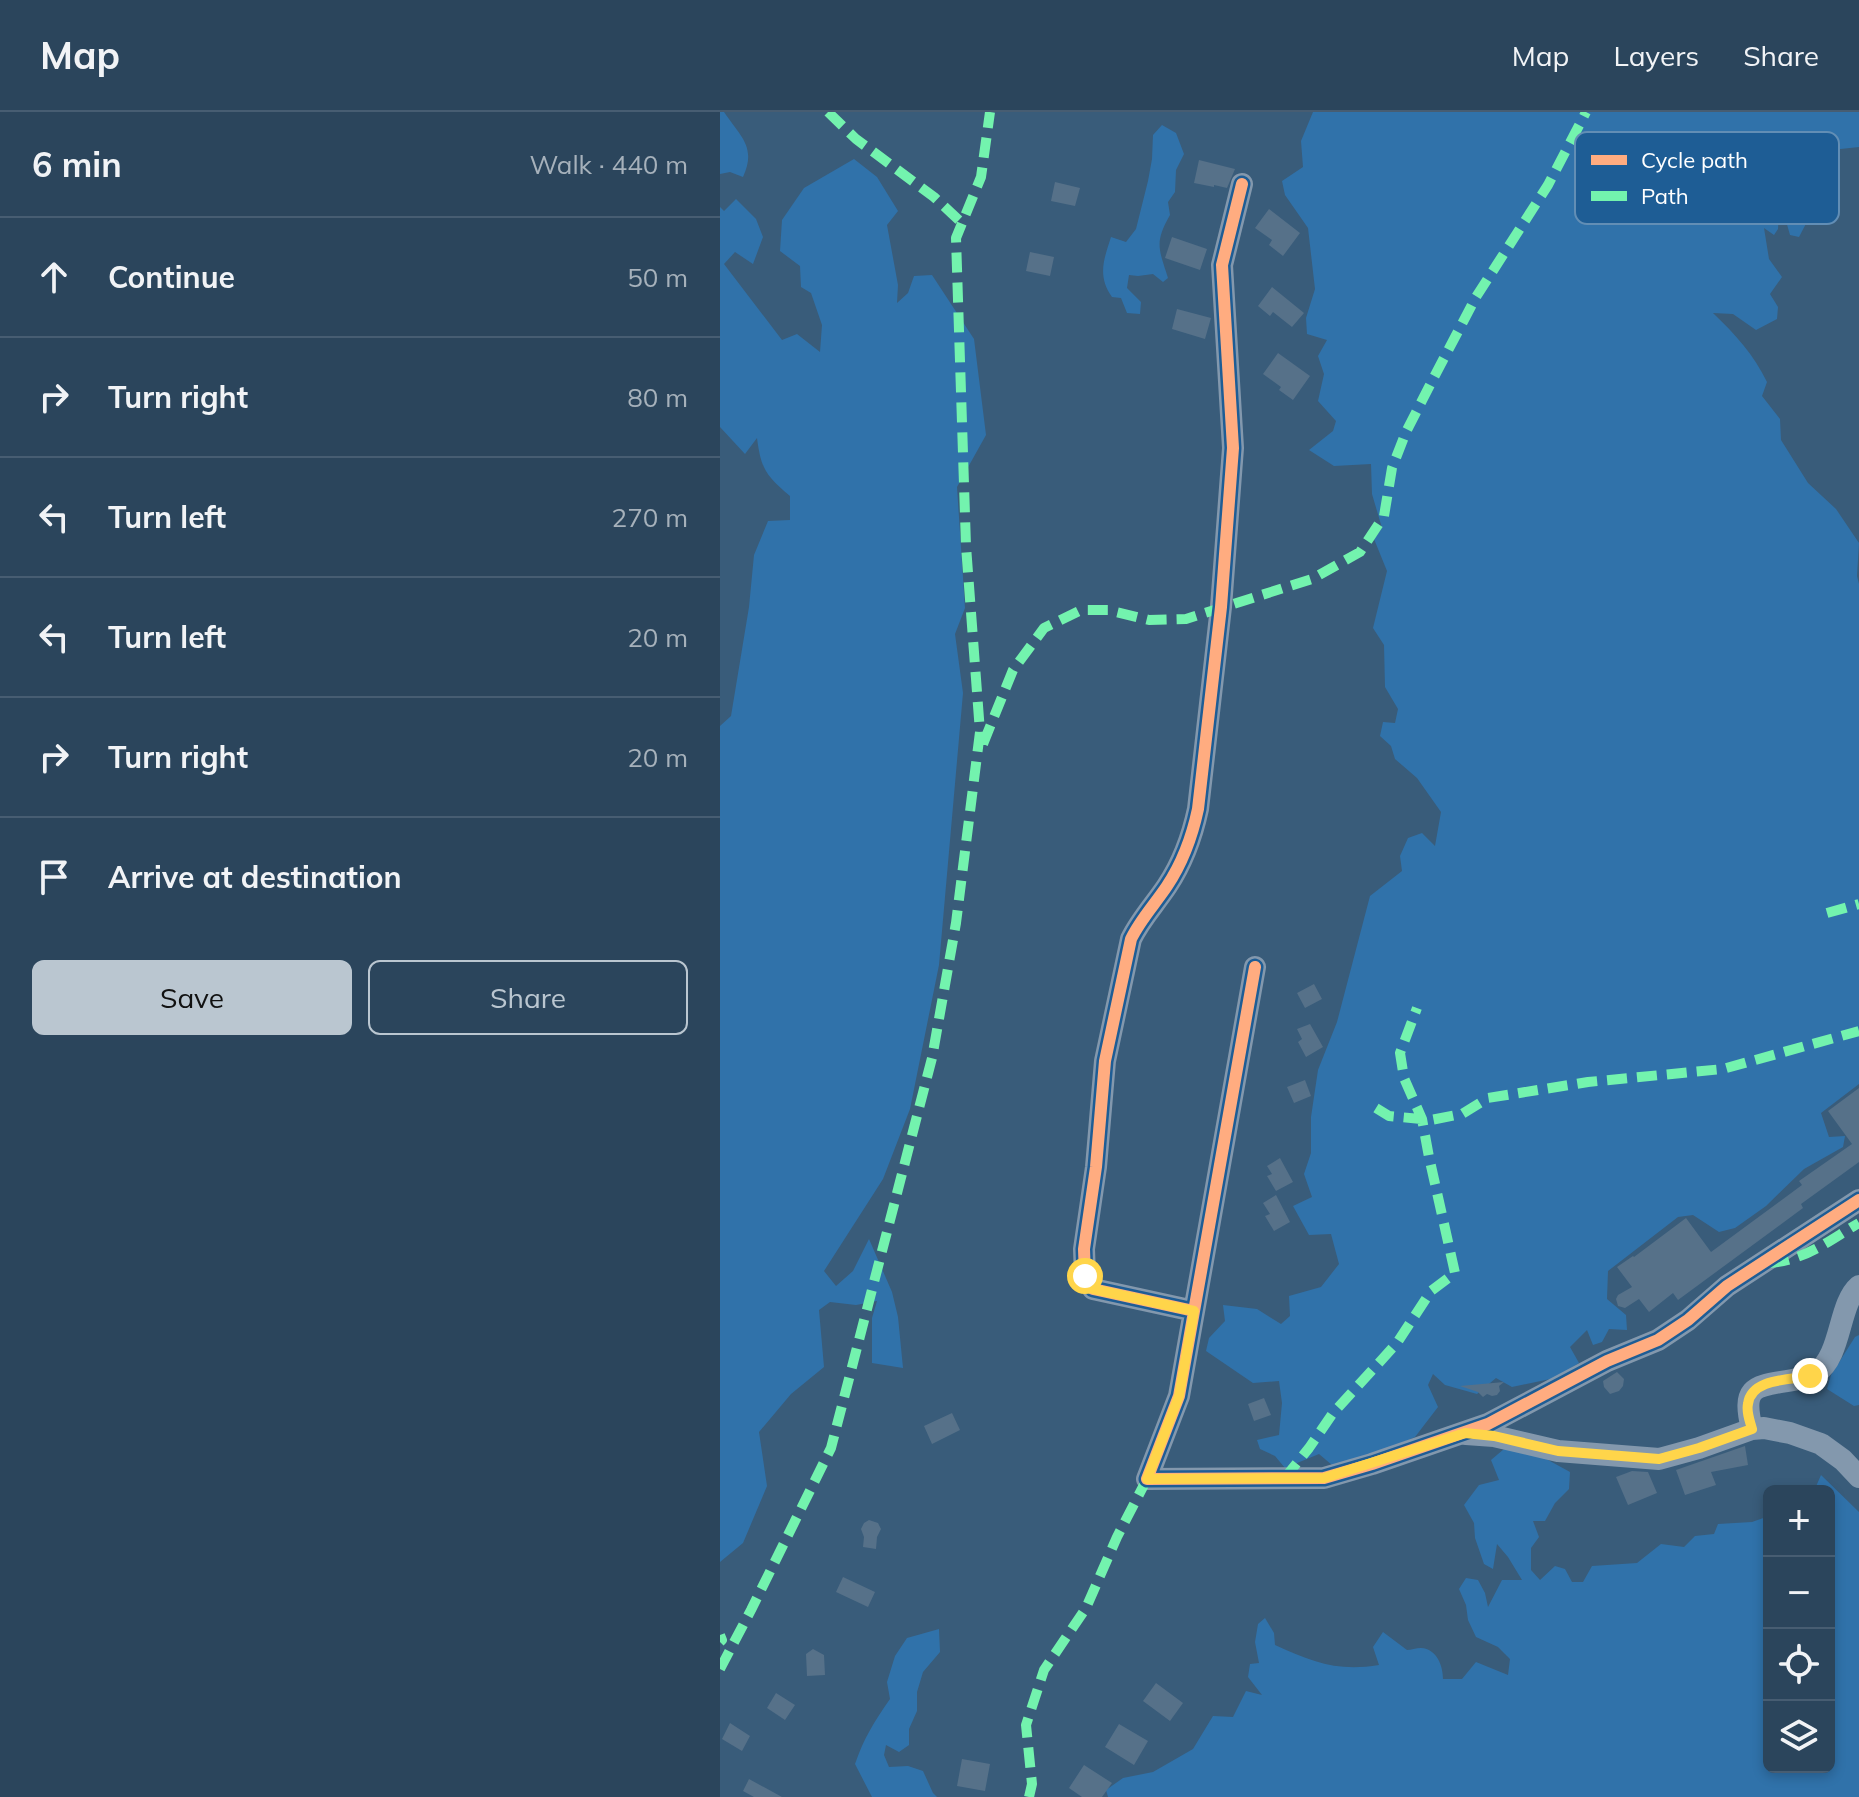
<!DOCTYPE html>
<html lang="en">
<head>
<meta charset="utf-8">
<style>
  :root { --surface:#2b455c; --page:#374f65; --text:#f1f3f6; --muted:#a6b1bb; --line:#475d72; --accent:#bac6d0 }
  body { margin:0; font-family:Mulish,sans-serif; background:var(--page); color:var(--text) }
  .controls { position:absolute; right:24px; bottom:24px; display:grid; overflow:hidden; border-radius:12px; box-shadow:0 4px 12px #0003 }
  .controls button { width:72px; height:72px; display:grid; place-items:center; padding:0; border:0; border-bottom:2px solid var(--line); background:var(--surface); color:var(--text); font:40px sans-serif }
  .stop { position:absolute; width:24px; height:24px; margin:-18px; border:6px solid #ffd54a; border-radius:50%; background:#fff }
  .stop.end { background:#ffd54a; border-color:#fff; box-shadow:0 2px 8px #0008 }
  .list { margin:0; padding:0; list-style:none }
  h2 { display:flex; justify-content:space-between; align-items:center; height:104px; margin:0; padding:0 32px; font-size:34px }
  h2 small { font-size:26px; font-weight:400; color:var(--muted) }
  .list li { display:grid; grid-template-columns:52px 1fr auto; gap:24px; align-items:center; box-sizing:border-box; height:120px; padding:0 32px; border-top:2px solid var(--line) }
  .list b { display:block; font-size:30px; white-space:nowrap }
  .list em { font-size:26px; font-style:normal; color:var(--muted) }
  .actions { display:flex; gap:16px; padding:24px 32px }
  .actions a { flex:1; padding:18px 0; border:2px solid var(--accent); border-radius:12px; text-align:center; font-size:28px; color:var(--accent) }
  .actions .main { background:var(--accent); color:#111 }
  .icon { flex:none; width:44px; height:44px; fill:none; stroke:currentColor; stroke-width:2; stroke-linecap:round; stroke-linejoin:round }
  .map { position:relative; flex:none; width:1139px; height:1685px; overflow:hidden }
  header { display:flex; align-items:center; gap:48px; box-sizing:border-box; height:112px; padding:0 40px; background:var(--surface); border-bottom:2px solid var(--line) }
  header strong { font-size:38px }
  nav { display:flex; gap:44px; margin-inline-start:auto; font-size:28px }
  main { display:flex }
  aside { flex:1; background:var(--surface) }
  .map>svg:first-child { display:block }
</style>
</head>
<body>
<header>
<strong>Map</strong>
<nav><a>Map</a><a>Layers</a><a>Share</a></nav>
</header>
<main>
<aside>
<h2>6 min<small>Walk · 440 m</small></h2>
<ul class="list">
<li><svg class="icon" aria-label="ahead" viewBox="0 0 24 24"><path d="M12 20V5M6 11l6-6 6 6"/></svg><div><b>Continue</b></div><em>50 m</em></li>
<li><svg class="icon" aria-label="right" viewBox="0 0 24 24"><path d="M7 20v-9h11M14 6l5 5-5 5"/></svg><div><b>Turn right</b></div><em>80 m</em></li>
<li><svg class="icon" aria-label="left" viewBox="0 0 24 24"><path d="M17 20v-9H6M10 6l-5 5 5 5"/></svg><div><b>Turn left</b></div><em>270 m</em></li>
<li><svg class="icon" aria-label="left" viewBox="0 0 24 24"><path d="M17 20v-9H6M10 6l-5 5 5 5"/></svg><div><b>Turn left</b></div><em>20 m</em></li>
<li><svg class="icon" aria-label="right" viewBox="0 0 24 24"><path d="M7 20v-9h11M14 6l5 5-5 5"/></svg><div><b>Turn right</b></div><em>20 m</em></li>
<li><svg class="icon" aria-label="arrive" viewBox="0 0 24 24"><path d="M6 21V4h12l-3 4 3 4H6"/></svg><div><b>Arrive at destination</b></div></li>
</ul>
<div class="actions"><a class="main">Save</a><a>Share</a></div>
</aside>
<div class="map">
<svg width="1139" height="1685" viewBox="0 0 1139 1685">
  <rect width="100%" height="100%" fill="#395c7a"/>
  <path fill="#3072aa" d="M 0,0 L 4,0 C 20,24 37,35 23,65 L 10,60 L 0,62 Z
    M 593,0 L 1139,0 L 1139,35 L 1102,39 L 1082,35 L 1097,68 L 1087,79 L 1095,91 L 1090,104 L 1079,125 L 1070,123 L 1066,109 L 1059,102 L 1058,117 L 1054,123 L 1044,116 L 1049,147 L 1062,165 L 1050,182 L 1058,195 L 1057,207 L 1036,218 L 1013,202 L 993,201 C 1015,222 1034,243 1047,270 L 1042,284 L 1060,307 L 1061,328 L 1088,371 L 1116,397 L 1139,431 L 1137,464 L 1139,472 L 1139,972 L 1101,1001 L 1109,1025 L 1125,1024 L 1123,1035 L 1084,1057 L 1046,1094 L 1015,1116 L 999,1120 L 973,1103 L 958,1105 L 888,1159 L 887,1187 L 906,1203 L 907,1218 L 889,1217 L 882,1230 L 873,1233 L 867,1218 L 850,1235 L 859,1251 L 835,1266 L 792,1275 L 776,1266 L 757,1282 L 725,1273 L 713,1262 L 708,1273 L 718,1295 L 695,1325 L 637,1351 L 612,1353 L 599,1342 L 565,1356 L 555,1344 L 540,1337 L 537,1328 L 559,1323 L 562,1291 L 559,1269 L 533,1271 L 486,1239 L 489,1226 L 505,1209 L 503,1193 L 537,1197 L 561,1212 L 570,1204 L 569,1184 L 601,1175 L 619,1152 L 611,1122 L 589,1123 L 573,1094 L 592,1085 L 584,1062 L 591,1041 L 591,1005 L 598,958 L 617,910 L 650,784 L 682,759 L 680,744 L 688,726 L 702,721 L 715,734 L 721,700 L 697,666 L 675,647 L 671,634 L 660,624 L 663,610 L 675,611 L 678,597 L 665,575 L 664,533 L 653,516 L 667,459 L 654,427 L 662,416 L 652,382 L 651,352 L 614,354 L 589,338 L 613,319 L 616,309 L 598,289 L 604,262 L 598,244 L 607,228 L 587,222 L 586,206 L 595,177 L 588,116 L 565,83 L 562,69 L 583,55 L 581,29 Z
    M 442,13 L 456,21 L 464,42 L 456,58 L 455,80 L 448,90 L 450,103 C 434,131 439,137 448,166 L 443,170 L 433,162 L 418,164 L 409,163 L 407,176 L 421,190 L 420,202 L 407,201 L 401,186 L 392,185 C 377,164 384,147 391,125 L 406,130 L 416,117 L 428,69 L 432,47 L 433,23 Z
    M 134,47 L 157,65 L 178,99 L 167,113 L 178,173 L 177,191 L 188,181 L 194,164 L 212,163 L 254,227 L 266,323 L 237,375 L 245,496 L 235,522 L 243,581 L 219,853 L 190,997 L 163,1067 L 104,1159 L 116,1174 L 133,1159 L 149,1127 L 172,1180 L 178,1205 L 183,1256 L 152,1251 L 152,1206 L 157,1189 L 136,1193 L 110,1190 L 99,1198 L 104,1255 L 71,1282 L 39,1320 L 47,1374 L 23,1431 L 0,1450 L 0,614 L 11,604 L 29,495 L 34,443 L 48,409 L 70,408 L 70,384 C 46,364 41,357 37,326 L 25,342 L 0,315 L 0,95 L 4,99 L 16,87 L 36,107 L 43,125 L 33,152 L 15,140 L 4,152 L 62,228 L 77,222 L 100,240 L 102,213 L 91,181 L 81,175 L 80,154 L 60,139 L 62,108 L 84,76 Z
    M 1139,1223 L 1139,1293 L 1134,1294 L 1107,1277 L 1111,1263 L 1135,1225 Z
    M 784,1337 L 819,1343 L 850,1360 L 849,1377 L 835,1391 L 825,1409 L 813,1409 L 819,1425 L 811,1436 L 811,1458 L 820,1468 L 835,1454 L 845,1457 L 852,1470 L 863,1470 L 872,1454 L 917,1451 L 941,1432 L 964,1435 L 975,1424 L 994,1422 L 998,1412 L 1032,1410 L 1049,1404 L 1049,1655 L 1109,1655 L 1109,1379 L 1094,1379 L 1101,1363 L 1139,1400 L 1139,1685 L 388,1685 L 386,1678 L 403,1666 L 433,1660 L 473,1637 L 493,1604 L 513,1605 L 526,1579 L 542,1583 L 528,1565 L 530,1552 L 539,1551 L 535,1530 L 538,1512 L 545,1506 L 554,1521 L 555,1533 C 592,1550 618,1560 659,1553 L 653,1535 L 663,1520 L 687,1538 C 691,1538 696,1536 701,1536 C 717,1537 723,1554 723,1567 L 742,1567 L 756,1550 L 788,1563 L 790,1547 L 778,1535 L 756,1525 L 748,1508 L 746,1493 L 739,1477 L 746,1466 L 758,1468 L 765,1481 L 768,1495 L 782,1468 L 802,1468 L 788,1445 L 777,1432 L 773,1457 L 764,1452 L 755,1426 L 754,1411 L 744,1393 L 759,1373 L 779,1368 L 771,1348 Z
    M 219,1517 L 220,1540 L 203,1560 L 197,1580 L 197,1599 L 189,1617 L 189,1633 L 179,1640 L 166,1633 L 164,1643 L 169,1655 L 188,1654 L 203,1659 L 213,1681 L 217,1685 L 152,1685 L 135,1652 C 144,1626 154,1610 170,1587 L 167,1570 L 175,1544 L 187,1526 Z"/>
  <path fill="#567189" d="M 479,48 L 515,57 L 507,76 L 494,73 L 494,75 L 474,71 Z
    M 335,70 L 360,76 L 355,94 L 331,89 Z
    M 549,97 L 580,121 L 563,144 L 549,133 L 552,128 L 535,116 Z
    M 452,125 L 487,137 L 480,158 L 445,146 Z
    M 310,140 L 334,145 L 330,164 L 306,159 Z
    M 552,175 L 584,201 L 572,215 L 553,200 L 550,204 L 538,194 Z
    M 457,197 L 491,206 L 485,227 L 452,217 Z
    M 558,241 L 590,264 L 573,288 L 559,278 L 561,275 L 543,262 Z
    M 594,872 L 602,887 L 585,896 L 577,881 Z
    M 590,912 L 603,935 L 586,945 L 578,930 L 582,927 L 577,917 Z
    M 585,968 L 591,984 L 574,991 L 567,975 Z
    M 1139,976 L 1139,1050 L 1081,1092 L 1083,1096 L 958,1188 L 953,1181 L 929,1200 L 919,1187 L 905,1196 L 898,1194 L 896,1187 L 898,1183 L 912,1175 L 897,1155 L 913,1144 L 914,1145 L 966,1106 L 991,1140 L 1082,1073 L 1079,1069 L 1132,1032 L 1108,999 Z
    M 560,1046 L 573,1070 L 556,1079 L 547,1064 L 552,1062 L 547,1054 Z
    M 556,1083 L 570,1110 L 554,1119 L 545,1104 L 550,1102 L 543,1091 Z
    M 897,1260 L 904,1267 L 903,1274 L 899,1279 L 890,1282 L 884,1275 L 883,1269 Z
    M 784,1270 L 779,1274 L 780,1279 L 777,1283 L 772,1284 L 767,1282 L 763,1285 L 758,1280 L 740,1274 Z
    M 544,1286 L 551,1303 L 534,1309 L 528,1292 Z
    M 232,1301 L 240,1318 L 212,1332 L 204,1314 Z
    M 1025,1334 L 1028,1353 L 991,1360 L 996,1373 L 965,1383 L 956,1358 Z
    M 912,1359 L 928,1360 L 937,1381 L 908,1393 L 896,1365 Z
    M 149,1408 L 158,1411 L 161,1417 L 157,1425 L 156,1437 L 143,1435 L 144,1425 L 141,1417 L 144,1411 Z
    M 123,1465 L 155,1480 L 148,1495 L 116,1480 Z
    M 93,1537 L 104,1543 L 105,1563 L 87,1564 L 86,1542 Z
    M 436,1571 L 463,1591 L 450,1609 L 423,1589 Z
    M 56,1581 L 75,1593 L 65,1608 L 47,1596 Z
    M 10,1611 L 30,1624 L 22,1639 L 2,1627 Z
    M 399,1612 L 428,1629 L 414,1653 L 385,1635 Z
    M 242,1647 L 270,1652 L 265,1679 L 237,1674 Z
    M 364,1653 L 392,1671 L 382,1685 L 362,1685 L 349,1676 Z
    M 29,1667 L 62,1685 L 34,1685 L 23,1679 Z"/>
  <g fill="none" stroke-linecap="round" stroke-linejoin="round">
    <path stroke="#8398ad" stroke-width="22" d="M 535,855 L 459,1284 L 427,1367 L 604,1366 L 652,1352 L 768,1312 L 887,1249 L 938,1228 L 968,1208 L 1007,1174 L 1139,1088
      M 474,1199 L 373,1177 L 365,1164 L 364,1137 L 376,1055 L 385,949 L 411,827 C 420,808 435,792 447,774 C 463,750 472,725 478,697 L 501,495 L 513,336 L 502,153 L 522,72
      M 1032,1317 C 1020,1269 1039,1275 1078,1267 C 1084,1265 1090,1265 1096,1261 C 1122,1244 1118,1192 1139,1174
      M 746,1322 L 774,1324 L 838,1339 L 939,1347 L 979,1336 L 1032,1317 L 1044,1316 L 1070,1321 L 1101,1332 L 1123,1348 L 1139,1365"/>
    <path stroke="#73f3ae" stroke-width="10" stroke-dasharray="20 10" stroke-linecap="butt" d="M 108,0 L 136,27 L 214,85 L 242,111
      M 263,632 L 293,558 L 324,516 L 361,498 L 388,498 L 429,508 L 466,507 L 592,467 L 640,440 L 664,404 L 672,356 L 686,320 L 712,269 L 756,185 L 828,73 L 866,0
      M 1107,801 L 1139,792
      M 656,996 L 669,1004 L 711,1008 L 742,1002 L 768,986 L 868,970 L 1003,957 L 1139,919
      M 1049,1151 C 1086,1148 1108,1129 1139,1111
      M 564,1367 L 589,1336 L 613,1301 L 677,1231 L 711,1179 L 735,1161 L 709,1045 L 702,1007 L 684,966 L 680,941 L 697,896
      M 0,1523 L 2,1528 L 0,1530
      M 0,1557 L 31,1498 L 111,1336 L 212,946 L 236,811 L 260,620 L 246,434 L 236,126 L 261,65 L 270,0
      M 309,1685 L 312,1672 L 306,1613 L 324,1558 L 366,1496 L 397,1425 L 427,1367"/>
    <g stroke="#1e5d95" stroke-width="17">
      <path id="cycleway" d="M 535,855 L 459,1284 L 427,1367 L 604,1366 L 652,1352 L 768,1312 L 887,1249 L 938,1228 L 968,1208 L 1007,1174 L 1139,1088
        M 474,1199 L 373,1177 L 365,1164 L 364,1137 L 376,1055 L 385,949 L 411,827 C 420,808 435,792 447,774 C 463,750 472,725 478,697 L 501,495 L 513,336 L 502,153 L 522,72"/>
    </g>
    <use href="#cycleway" stroke="#ffac80" stroke-width="12"/>
  </g>
  <g fill="none" stroke-linecap="round" stroke-linejoin="round">
    <path stroke="#ffd54a" stroke-width="10" d="M 365,1164 L 373,1177 L 474,1199 L 459,1284 L 427,1367 L 604,1366 L 745,1321 L 774,1324 L 838,1339 L 939,1347 L 979,1336 L 1032,1317 C 1030,1309 1026,1300 1028,1292 C 1031,1266 1071,1268 1090,1264"/>
  </g>
  <rect x="855" y="20" width="264" height="92" rx="12" fill="#1e5d95" stroke="#628eb5" stroke-width="2"/>
  <rect x="871" y="43" width="36" height="10" fill="#ffac80"/>
  <rect x="871" y="79" width="36" height="10" fill="#73f3ae"/>
  <g font-size="22" fill="#fff">
    <text x="921" y="56">Cycle path</text>
    <text x="921" y="92">Path</text>
  </g>
</svg>
<div class="controls">
<button>+</button>
<button>−</button>
<button><svg class="icon" aria-label="locate" viewBox="0 0 24 24"><circle cx="12" cy="12" r="6"/><path d="M12 2v4M12 18v4M2 12h4M18 12h4"/></svg></button>
<button><svg class="icon" aria-label="layers" viewBox="0 0 24 24"><path d="M12 4l9 5-9 5-9-5zM3 14l9 5 9-5"/></svg></button>
</div>
<div class="stop" style="left:365px;top:1164px"></div>
<div class="stop end" style="left:1090px;top:1264px"></div>
</div>
</main>
</body>
</html>
